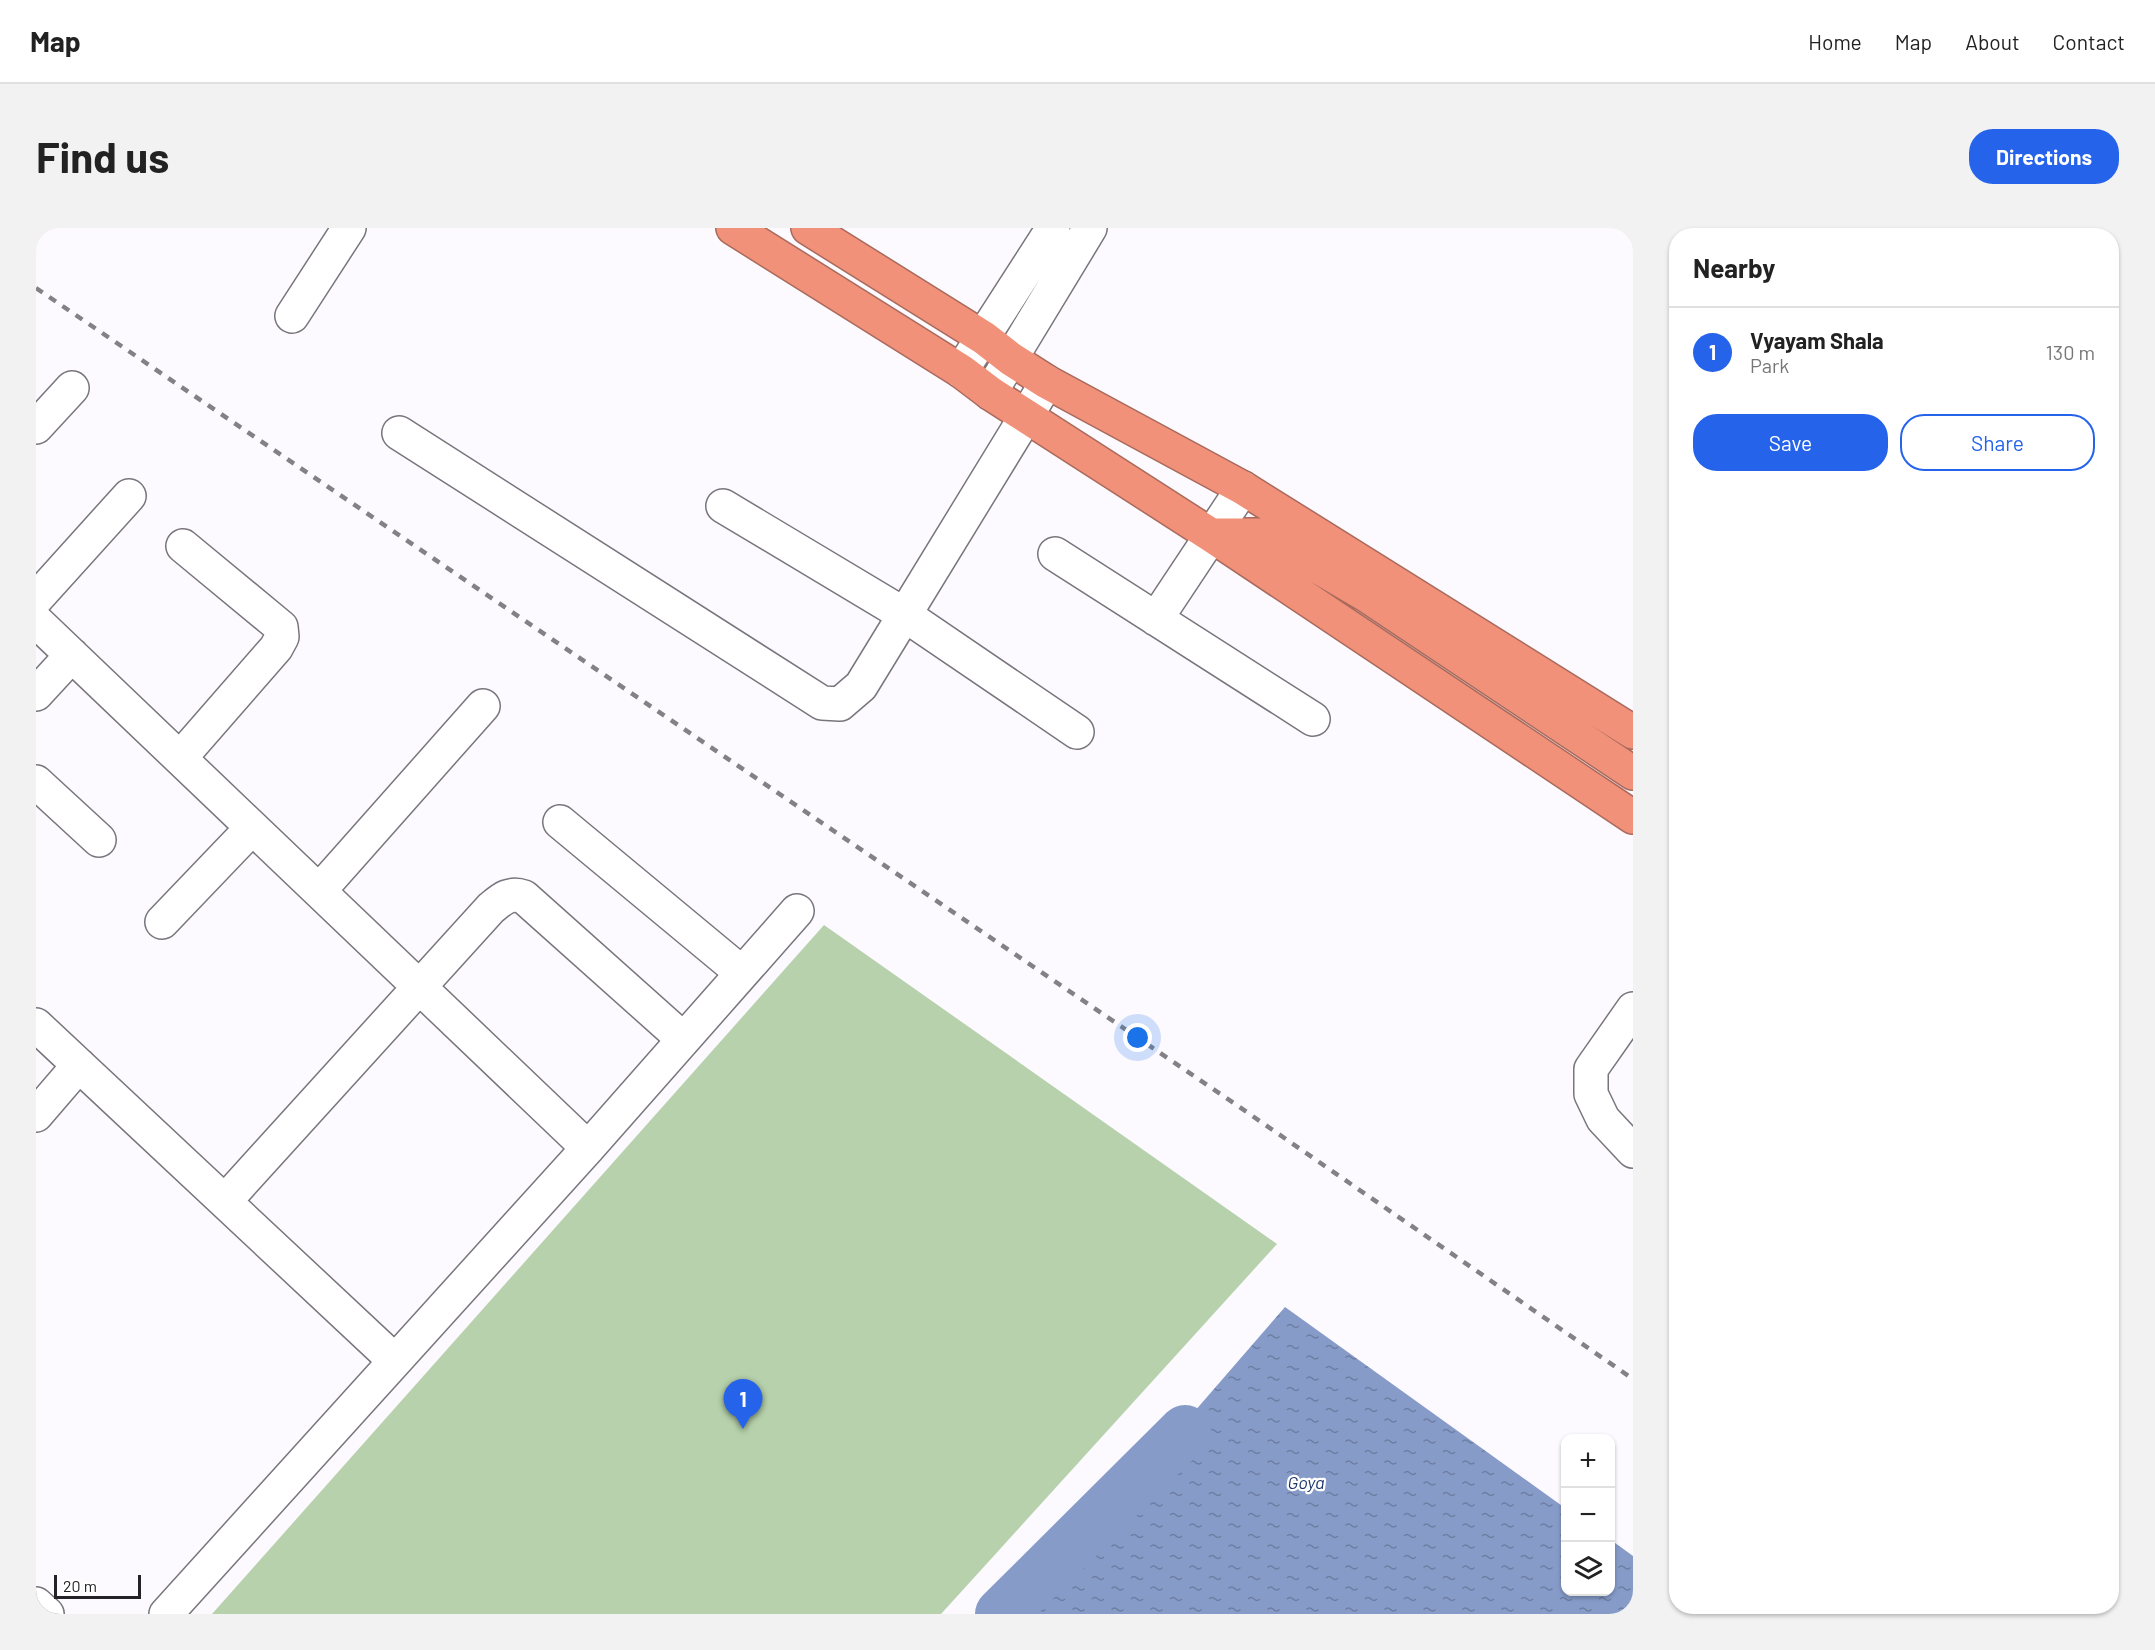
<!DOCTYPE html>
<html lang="en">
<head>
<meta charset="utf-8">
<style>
  :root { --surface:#fff; --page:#f2f2f2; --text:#222; --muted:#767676; --line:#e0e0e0; --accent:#2563eb }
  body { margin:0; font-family:Barlow,sans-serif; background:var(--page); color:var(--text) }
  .controls { position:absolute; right:18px; bottom:18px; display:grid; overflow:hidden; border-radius:12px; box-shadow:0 2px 4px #0004 }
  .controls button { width:54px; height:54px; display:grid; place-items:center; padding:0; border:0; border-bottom:2px solid var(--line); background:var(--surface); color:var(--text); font:30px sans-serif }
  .scale { position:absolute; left:18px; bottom:15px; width:87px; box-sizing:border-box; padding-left:6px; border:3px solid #242226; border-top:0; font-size:16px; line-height:21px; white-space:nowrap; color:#242226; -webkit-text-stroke:4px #fff; paint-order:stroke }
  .you { position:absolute; left:1102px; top:810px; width:21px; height:21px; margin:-15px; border:4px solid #fff; border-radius:50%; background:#1a73e8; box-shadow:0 0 0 9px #1a73e833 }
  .badge { display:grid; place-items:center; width:39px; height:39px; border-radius:50%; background:var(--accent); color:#fff; font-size:20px; font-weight:700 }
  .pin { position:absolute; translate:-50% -50px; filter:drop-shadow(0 2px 3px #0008) }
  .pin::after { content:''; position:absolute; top:32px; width:21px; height:18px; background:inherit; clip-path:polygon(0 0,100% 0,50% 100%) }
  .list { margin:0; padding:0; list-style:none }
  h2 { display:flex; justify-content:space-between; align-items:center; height:78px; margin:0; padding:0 24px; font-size:26px }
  h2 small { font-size:20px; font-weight:400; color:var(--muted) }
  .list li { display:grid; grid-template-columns:39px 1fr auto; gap:18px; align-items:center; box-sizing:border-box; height:90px; padding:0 24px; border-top:2px solid var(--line) }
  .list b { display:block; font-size:22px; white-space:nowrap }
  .list p { margin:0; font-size:20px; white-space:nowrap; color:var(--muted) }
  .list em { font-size:20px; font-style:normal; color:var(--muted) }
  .actions { display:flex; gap:12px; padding:18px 24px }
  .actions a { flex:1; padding:14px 0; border:2px solid var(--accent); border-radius:24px; text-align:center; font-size:21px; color:var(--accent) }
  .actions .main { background:var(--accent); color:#fff }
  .icon { flex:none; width:33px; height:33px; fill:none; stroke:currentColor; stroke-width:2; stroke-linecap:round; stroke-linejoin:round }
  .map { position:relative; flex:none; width:1597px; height:1386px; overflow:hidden; border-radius:24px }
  header { display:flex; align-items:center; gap:36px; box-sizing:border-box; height:84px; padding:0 30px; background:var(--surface); border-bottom:2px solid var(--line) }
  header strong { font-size:28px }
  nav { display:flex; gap:33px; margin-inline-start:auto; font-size:21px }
  .intro { display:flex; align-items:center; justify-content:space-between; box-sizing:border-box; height:144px; padding:0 36px }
  h1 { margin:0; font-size:42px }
  .button { padding:15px 27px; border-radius:24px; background:var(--accent); color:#fff; font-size:21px; font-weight:700 }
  main { display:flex; gap:36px; padding:0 36px }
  aside { flex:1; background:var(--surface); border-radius:24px; box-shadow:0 2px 4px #0004 }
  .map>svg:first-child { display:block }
</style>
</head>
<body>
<header>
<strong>Map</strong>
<nav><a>Home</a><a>Map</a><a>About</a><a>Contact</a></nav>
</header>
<div class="intro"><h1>Find us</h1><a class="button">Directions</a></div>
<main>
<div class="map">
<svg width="1597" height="1386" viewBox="0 0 1597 1386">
  <defs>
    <pattern id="water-ripples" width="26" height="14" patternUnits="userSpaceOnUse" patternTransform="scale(1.5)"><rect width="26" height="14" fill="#869bc8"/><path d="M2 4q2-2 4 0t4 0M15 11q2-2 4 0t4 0" fill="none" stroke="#6d7ea2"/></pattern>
  </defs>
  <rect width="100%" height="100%" fill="#fcf9ff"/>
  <path fill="#b6d1ab" d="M 788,697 L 1241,1016 L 905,1386 L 176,1386 Z"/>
  <path fill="url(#water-ripples)" d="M 1249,1079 L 1529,1280 L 1530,1364 L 1574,1364 L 1575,1312 L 1597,1328 L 1597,1386 L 983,1386 Z"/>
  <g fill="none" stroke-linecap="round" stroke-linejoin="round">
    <path stroke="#869bc8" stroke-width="52" d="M 965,1386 L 1149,1203"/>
    <g stroke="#79757d" stroke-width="36">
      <path id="minor" d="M 256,88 L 313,0
        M 925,143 L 1017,0
        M 954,165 L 1054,0
        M 0,199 L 36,160
        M 363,205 L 786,475 L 804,476 L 825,458 L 1011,154
        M 687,278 L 869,387 L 1041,504
        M 1019,326 L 1277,491
        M 0,371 L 93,268
        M 1120,391 L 1207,260
        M 0,393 L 552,920
        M 0,466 L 36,427
        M 144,530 L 240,420 L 246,409 L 245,399 L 147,318
        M 0,554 L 63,612
        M 524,594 L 706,745
        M 283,663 L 447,478
        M 126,694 L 216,600
        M 1597,781 L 1555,841 L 1555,866 L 1567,891 L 1597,923
        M 0,797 L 359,1133
        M 0,887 L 43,837
        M 189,973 L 455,680 C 466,671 473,664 488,669 L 647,811
        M 0,1376 L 11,1386
        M 130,1386 L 552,920 L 761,683"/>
    </g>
    <g stroke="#a96a5c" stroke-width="36">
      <path id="highway" d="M 697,0 L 925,143 L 954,165 L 1175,307 L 1597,589
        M 772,0 L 948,110 L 975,131 L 1011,154 L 1207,260 L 1597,504
        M 1175,307 L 1228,307 L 1330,367 L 1597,545"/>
    </g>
    <use href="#minor" stroke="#fff" stroke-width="33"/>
    <use href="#highway" stroke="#f19179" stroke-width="33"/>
    <path stroke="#838186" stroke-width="4.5" stroke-dasharray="8 8" stroke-linecap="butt" d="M 0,60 L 1202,878 L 1597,1151"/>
  </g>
  <g text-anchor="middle" stroke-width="4.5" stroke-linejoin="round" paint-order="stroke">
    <g font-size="18" font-style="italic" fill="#1d346b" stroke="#fff">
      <text x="1270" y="1261">Goya</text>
    </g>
  </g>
</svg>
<div class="controls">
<button>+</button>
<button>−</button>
<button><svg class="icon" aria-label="layers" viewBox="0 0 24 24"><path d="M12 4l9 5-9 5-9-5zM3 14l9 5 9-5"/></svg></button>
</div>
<div class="scale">20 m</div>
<div class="you"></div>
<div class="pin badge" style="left:707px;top:1201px">1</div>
</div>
<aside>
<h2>Nearby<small></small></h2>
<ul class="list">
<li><span class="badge">1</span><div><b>Vyayam Shala</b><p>Park</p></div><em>130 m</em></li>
</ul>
<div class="actions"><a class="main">Save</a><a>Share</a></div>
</aside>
</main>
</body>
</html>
